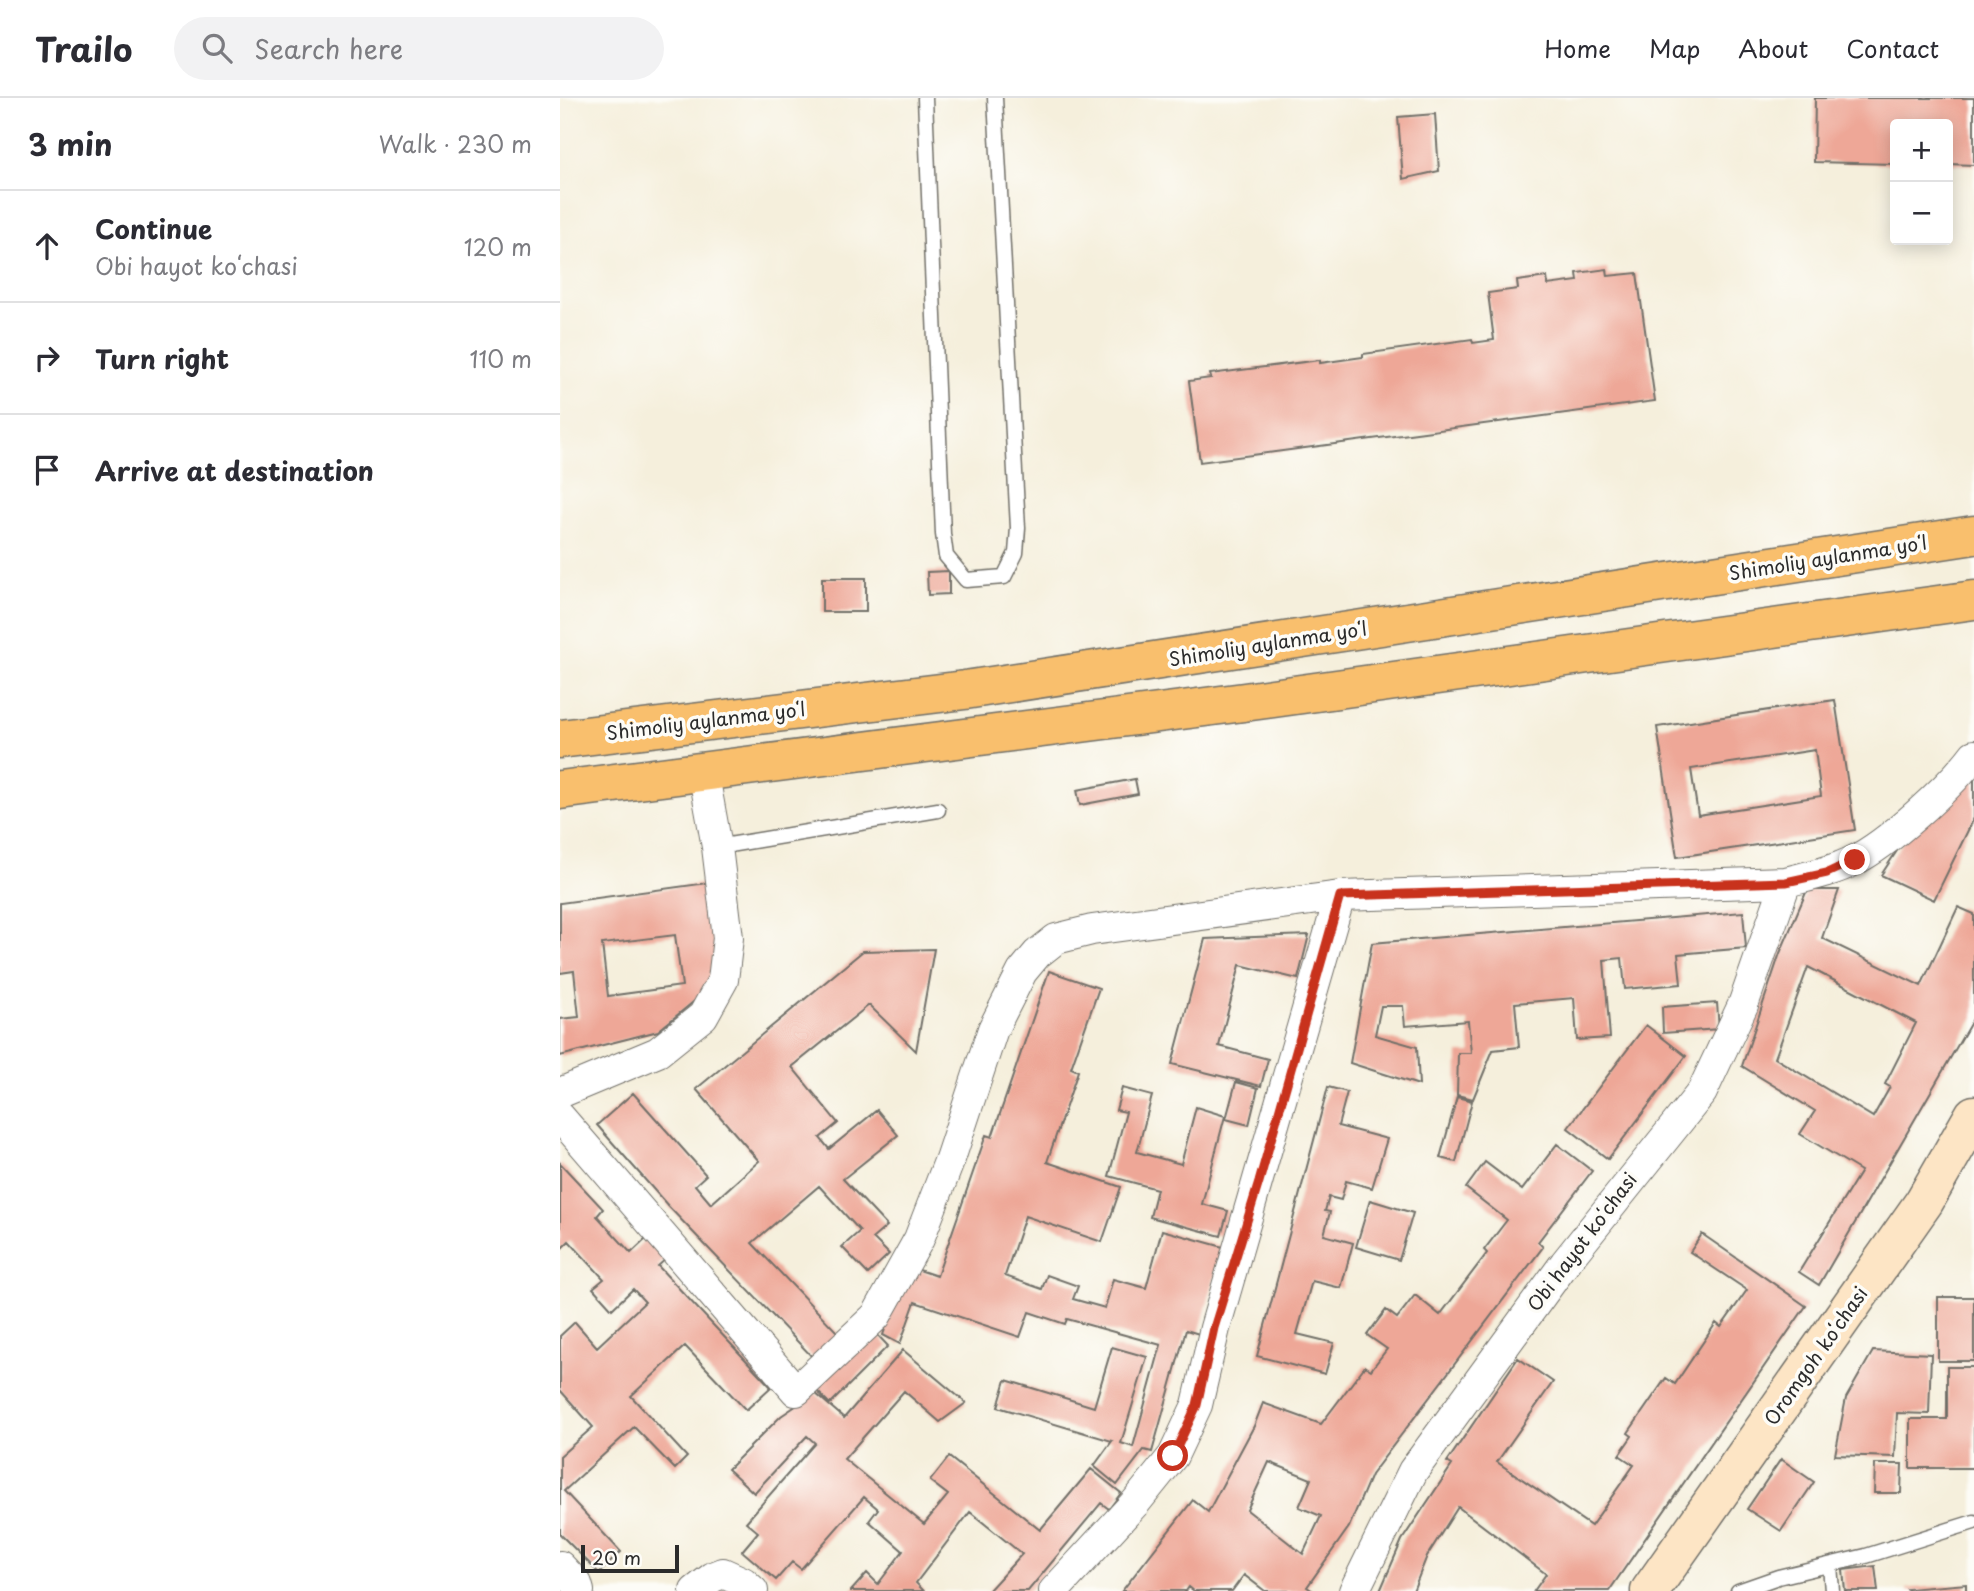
<!DOCTYPE html>
<html lang="en">
<head>
<meta charset="utf-8">
<style>
  :root { --surface:#fff; --page:#f2f2f3; --text:#2b2b33; --muted:#7c7c81; --line:#e1e1e2 }
  body { margin:0; font-family:"Playpen Sans",sans-serif; background:var(--page); color:var(--text) }
  .controls { position:absolute; right:21px; top:21px; display:grid; overflow:hidden; border-radius:7px; box-shadow:0 4px 18px #0003 }
  .controls button { width:63px; height:63px; display:grid; place-items:center; padding:0; border:0; border-bottom:2px solid var(--line); background:var(--surface); color:var(--text); font:35px sans-serif }
  .scale { position:absolute; left:21px; bottom:18px; width:98px; box-sizing:border-box; padding-left:7px; border:4px solid #2b2b2b; border-top:0; font-size:19px; line-height:24px; white-space:nowrap; color:#2b2b2b; -webkit-text-stroke:5px #fdfcf7; paint-order:stroke }
  .stop { position:absolute; width:21px; height:21px; margin:-16px; border:5px solid #c8321e; border-radius:50%; background:#fff }
  .stop.end { background:#c8321e; border-color:#fff; box-shadow:0 2px 7px #0008 }
  .list { margin:0; padding:0; list-style:none }
  h2 { display:flex; justify-content:space-between; align-items:center; height:91px; margin:0; padding:0 28px; font-size:30px }
  h2 small { font-size:23px; font-weight:400; color:var(--muted) }
  .list li { display:grid; grid-template-columns:46px 1fr auto; gap:21px; align-items:center; box-sizing:border-box; height:112px; padding:0 28px; border-top:2px solid var(--line) }
  .list b { display:block; font-size:26px; white-space:nowrap }
  .list p { margin:0; font-size:23px; white-space:nowrap; color:var(--muted) }
  .list em { font-size:23px; font-style:normal; color:var(--muted) }
  .icon { flex:none; width:38px; height:38px; fill:none; stroke:currentColor; stroke-width:2; stroke-linecap:round; stroke-linejoin:round }
  .map { position:relative; flex:none; width:1414px; height:1493px; overflow:hidden }
  header { display:flex; align-items:center; gap:42px; box-sizing:border-box; height:98px; padding:0 35px; background:var(--surface); border-bottom:2px solid var(--line) }
  header strong { font-size:33px }
  nav { display:flex; gap:38px; margin-inline-start:auto; font-size:24px }
  .search { width:490px; height:63px; background:var(--page); display:flex; align-items:center; gap:18px; box-sizing:border-box; padding:0 24px; border-radius:38px; color:var(--muted); font-size:26px }
  main { display:flex }
  aside { flex:1; background:var(--surface) }
  .map>svg:first-child { display:block }
</style>
</head>
<body>
<header>
<strong>Trailo</strong>
<div class="search"><svg class="icon" aria-label="search" viewBox="0 0 24 24"><circle cx="10" cy="10" r="6"/><path d="M15 15l6 6"/></svg>Search here</div>
<nav><a>Home</a><a>Map</a><a>About</a><a>Contact</a></nav>
</header>
<main>
<aside>
<h2>3 min<small>Walk · 230 m</small></h2>
<ul class="list">
<li><svg class="icon" aria-label="ahead" viewBox="0 0 24 24"><path d="M12 20V5M6 11l6-6 6 6"/></svg><div><b>Continue</b><p>Obi hayot koʻchasi</p></div><em>120 m</em></li>
<li><svg class="icon" aria-label="right" viewBox="0 0 24 24"><path d="M7 20v-9h11M14 6l5 5-5 5"/></svg><div><b>Turn right</b></div><em>110 m</em></li>
<li><svg class="icon" aria-label="arrive" viewBox="0 0 24 24"><path d="M6 21V4h12l-3 4 3 4H6"/></svg><div><b>Arrive at destination</b></div></li>
</ul>
</aside>
<div class="map">
<svg width="1414" height="1493" viewBox="0 0 1414 1493">
  <rect width="100%" height="100%" fill="#fdfcf7"/>
  <filter id="ink" filterUnits="userSpaceOnUse"><feTurbulence type="fractalNoise" baseFrequency=".0143" numOctaves="2"/><feDisplacementMap in="SourceGraphic" scale="14" xChannelSelector="R" yChannelSelector="G"/><feConvolveMatrix kernelMatrix="1 2 1 2 8 2 1 2 1" color-interpolation-filters="sRGB"/></filter>
  <filter id="wash" filterUnits="userSpaceOnUse"><feTurbulence type="fractalNoise" baseFrequency=".00686" numOctaves="4" result="noise"/><feDisplacementMap in="SourceGraphic" scale="28" xChannelSelector="R" yChannelSelector="G"/><feGaussianBlur stdDeviation="1.57" result="paint"/><feColorMatrix in="noise" values="0 0 0 0 0 0 0 0 0 0 0 0 0 0 0 0 0 1.4 0 .05"/><feComposite in="paint" operator="in"/></filter>
  <g filter="url(#wash)">
    <rect width="100%" height="100%" fill="#f5efdc"/>
    <g id="blocks">
      <path fill="#eea797" fill-rule="evenodd" d="M 1255,0 L 1414,0 L 1414,67 L 1388,66 L 1388,26 L 1335,26 L 1335,66 L 1254,64 Z
        M 875,16 L 879,73 L 843,81 L 838,19 Z
        M 1047,171 L 1048,178 L 1077,175 L 1095,303 L 640,364 L 629,283 L 651,280 L 650,276 L 760,262 L 760,265 L 803,259 L 803,256 L 912,241 L 913,245 L 934,242 L 928,195 L 958,191 L 957,183 L 987,179 L 988,187 L 1018,183 L 1017,175 Z
        M 389,473 L 389,496 L 368,497 L 367,474 Z
        M 262,480 L 306,480 L 306,514 L 262,514 Z
        M 1275,602 L 1295,732 L 1117,759 L 1097,629 ZM 1255,652 L 1261,698 L 1138,717 L 1131,671 Z
        M 1414,675 L 1414,720 L 1374,802 L 1321,777 L 1358,721 Z
        M 575,681 L 578,696 L 520,707 L 517,692 Z
        M 147,785 L 161,881 L 98,933 L 0,958 L 0,921 L 19,919 L 14,873 L 0,875 L 0,805 ZM 115,837 L 122,888 L 48,898 L 42,846 Z
        M 1247,792 L 1279,792 L 1262,840 L 1361,888 L 1398,809 L 1414,816 L 1414,919 L 1259,1187 L 1239,1174 L 1301,1073 L 1240,1036 L 1255,1013 L 1182,968 L 1220,855 ZM 1248,869 L 1356,925 L 1325,986 L 1330,989 L 1313,1019 L 1215,960 Z
        M 1183,814 L 1186,850 L 1118,856 L 1121,886 L 1065,891 L 1062,860 L 1044,862 L 1050,940 L 1017,942 L 1014,900 L 955,905 L 959,949 L 933,952 L 913,1001 L 897,997 L 898,955 L 911,955 L 908,923 L 845,928 L 843,908 L 821,908 L 815,937 L 857,949 L 859,987 L 790,965 L 812,845 Z
        M 749,837 L 738,881 L 680,867 L 659,948 L 708,961 L 701,988 L 612,966 L 645,841 Z
        M 374,851 L 356,953 L 309,907 L 232,969 L 278,1025 L 260,1040 L 269,1051 L 317,1012 L 338,1037 L 283,1081 L 327,1128 L 313,1140 L 329,1156 L 308,1176 L 282,1149 L 300,1133 L 259,1088 L 192,1145 L 278,1235 L 257,1264 L 109,1109 L 37,1027 L 73,995 L 146,1077 L 135,1087 L 151,1106 L 199,1063 L 136,991 L 303,853 Z
        M 489,873 L 539,890 L 511,970 L 518,973 L 487,1064 L 561,1089 L 542,1144 L 465,1118 L 445,1178 L 482,1191 L 487,1177 L 518,1188 L 513,1201 L 545,1210 L 553,1181 L 586,1190 L 602,1132 L 663,1149 L 639,1236 L 626,1232 L 592,1354 L 584,1352 L 557,1387 L 534,1368 L 552,1343 L 438,1309 L 446,1282 L 534,1309 L 552,1249 L 587,1259 L 561,1345 L 573,1349 L 601,1247 L 507,1221 L 505,1226 L 469,1214 L 460,1239 L 355,1204 L 340,1246 L 323,1237 L 347,1168 L 377,1178 L 426,1037 L 432,1039 Z
        M 1157,905 L 1159,931 L 1103,935 L 1102,909 Z
        M 1086,927 L 1126,958 L 1048,1061 L 1008,1030 Z
        M 676,984 L 698,990 L 689,1027 L 666,1021 Z
        M 768,989 L 787,994 L 778,1028 L 827,1041 L 812,1090 L 786,1083 L 781,1102 L 769,1099 L 765,1113 L 770,1114 L 764,1137 L 793,1145 L 781,1190 L 752,1183 L 737,1236 L 774,1245 L 765,1276 L 697,1258 Z
        M 562,990 L 592,998 L 577,1054 L 621,1066 L 636,1009 L 665,1018 L 642,1106 L 668,1113 L 661,1138 L 590,1119 L 597,1091 L 549,1078 L 566,1014 L 556,1012 Z
        M 897,999 L 912,1003 L 896,1064 L 880,1060 Z
        M 997,1046 L 1032,1073 L 978,1144 L 983,1149 L 811,1377 L 789,1429 L 747,1489 L 753,1493 L 705,1493 L 684,1477 L 672,1493 L 634,1493 L 629,1489 L 626,1493 L 562,1493 L 633,1402 L 648,1414 L 694,1328 L 703,1305 L 761,1326 L 805,1268 L 811,1272 L 827,1251 L 807,1237 L 826,1212 L 837,1220 L 855,1197 L 880,1217 L 927,1155 L 924,1152 L 947,1122 L 906,1090 L 925,1064 L 962,1092 ZM 709,1364 L 751,1381 L 739,1409 L 761,1418 L 743,1456 L 687,1412 Z
        M 0,1065 L 43,1111 L 37,1118 L 71,1155 L 87,1140 L 106,1161 L 98,1168 L 211,1289 L 186,1312 L 125,1248 L 71,1298 L 127,1359 L 115,1371 L 74,1329 L 4,1393 L 61,1454 L 39,1475 L 0,1436 L 0,1358 L 33,1329 L 0,1292 L 0,1238 L 15,1224 L 37,1249 L 85,1204 L 73,1191 L 52,1211 L 33,1190 L 44,1181 L 9,1143 L 0,1152 Z
        M 810,1102 L 853,1115 L 839,1162 L 796,1149 Z
        M 1142,1136 L 1246,1208 L 1049,1493 L 974,1493 L 986,1476 L 898,1409 L 867,1458 L 853,1493 L 820,1493 L 842,1442 L 892,1367 L 887,1364 L 958,1260 L 993,1284 L 937,1364 L 1031,1428 L 1074,1367 L 1059,1357 L 1072,1338 L 1068,1335 L 1106,1280 L 1115,1286 L 1156,1225 L 1161,1229 L 1187,1192 L 1130,1154 Z
        M 1378,1199 L 1414,1199 L 1414,1263 L 1378,1263 Z
        M 312,1231 L 328,1248 L 270,1306 L 254,1290 Z
        M 343,1252 L 406,1305 L 380,1324 L 344,1293 L 284,1361 L 364,1426 L 388,1397 L 370,1383 L 389,1359 L 480,1432 L 531,1371 L 561,1395 L 549,1411 L 541,1405 L 468,1493 L 428,1493 L 462,1456 L 410,1414 L 356,1485 L 364,1493 L 291,1493 L 307,1475 L 318,1486 L 343,1453 L 309,1423 L 318,1411 L 304,1399 L 241,1471 L 232,1464 L 216,1482 L 182,1453 L 198,1434 L 186,1424 L 255,1345 L 247,1338 L 194,1395 L 168,1371 L 221,1318 L 255,1295 L 284,1320 Z
        M 1313,1253 L 1371,1256 L 1369,1316 L 1337,1315 L 1335,1359 L 1275,1357 L 1286,1300 Z
        M 1387,1269 L 1414,1269 L 1414,1370 L 1350,1370 L 1350,1321 L 1387,1321 Z
        M 1221,1361 L 1254,1384 L 1221,1433 L 1187,1411 Z
        M 1315,1366 L 1342,1366 L 1341,1395 L 1314,1395 Z
        M 1315,1468 L 1318,1493 L 1285,1493 L 1283,1472 Z
        M 1406,1486 L 1406,1493 L 1348,1493 L 1347,1491 Z"/>
    </g>
  </g>
  <g filter="url(#ink)">
    <use href="#blocks" fill-opacity="0" stroke="#727069" stroke-width="2"/>
    <g fill="none" stroke-linecap="round" stroke-linejoin="round">
      <g stroke="#727069" stroke-width="17">
        <path id="lane" d="M 365,0 L 383,436 L 386,458 L 406,482 L 444,479 L 456,455 L 458,430 L 435,0
          M 157,749 L 378,712
          M 1270,1467 L 1272,1493
          M 1178,1493 L 1218,1479 L 1306,1458 L 1414,1424"/>
      </g>
      <g stroke="#727069" stroke-width="32">
        <path id="street" d="M 0,995 L 98,954 L 143,918 L 163,882 L 168,840 L 157,749 L 143,672
          M 0,1019 L 236,1293 L 316,1218 L 359,1141 L 390,1061 L 433,931 L 462,874 L 477,856 L 496,841 L 532,832 L 780,798 L 1226,784 C 1249,778 1271,774 1293,763 C 1328,746 1390,689 1414,657
          M 0,1468 L 17,1486 L 19,1493
          M 135,1493 L 153,1479 L 163,1475 L 183,1484 L 193,1493
          M 494,1493 L 576,1404 L 613,1358 L 637,1307 L 655,1230 L 780,798
          M 794,1493 L 853,1373 L 1005,1165 L 1142,994 L 1183,907 L 1226,784"/>
      </g>
      <g stroke="#727069" stroke-width="41">
        <path id="secondary" d="M 1090,1493 L 1364,1104 L 1414,1017"/>
      </g>
      <g stroke="#727069" stroke-width="41">
        <path id="primary" d="M 0,641 L 405,592 L 1414,437
          M 0,692 L 684,604 L 1414,502"/>
      </g>
      <use href="#lane" stroke="#fff" stroke-width="14"/>
      <use href="#street" stroke="#fff" stroke-width="30"/>
      <use href="#secondary" stroke="#fde5c5" stroke-width="38"/>
      <use href="#primary" stroke="#f9bf6d" stroke-width="38"/>
    </g>
  </g>
  <g fill="none" stroke-linecap="round" stroke-linejoin="round" filter="url(#ink)">
    <path stroke="#c8321e" stroke-width="9" d="M 613,1358 L 637,1307 L 654,1230 L 699,1084 L 780,798 L 1226,784 L 1267,775 L 1295,762"/>
  </g>
  <g text-anchor="middle" stroke-width="7" stroke-linejoin="round" paint-order="stroke">
    <g font-size="19" fill="#2b2b2b" stroke="#fdfcf7">
      <text transform="translate(1268 460) rotate(-9)" y="7">Shimoliy aylanma yoʻl</text>
      <text transform="translate(708 546) rotate(-9)" y="7">Shimoliy aylanma yoʻl</text>
      <text transform="translate(146 623) rotate(-7)" y="7">Shimoliy aylanma yoʻl</text>
      <text transform="translate(1022 1144) rotate(-53)" y="7">Obi hayot koʻchasi</text>
      <text transform="translate(1256 1258) rotate(-55)" y="7">Oromgoh koʻchasi</text>
    </g>
  </g>
</svg>
<div class="controls">
<button>+</button>
<button>−</button>
</div>
<div class="scale">20 m</div>
<div class="stop" style="left:613px;top:1358px"></div>
<div class="stop end" style="left:1295px;top:762px"></div>
</div>
</main>
</body>
</html>
